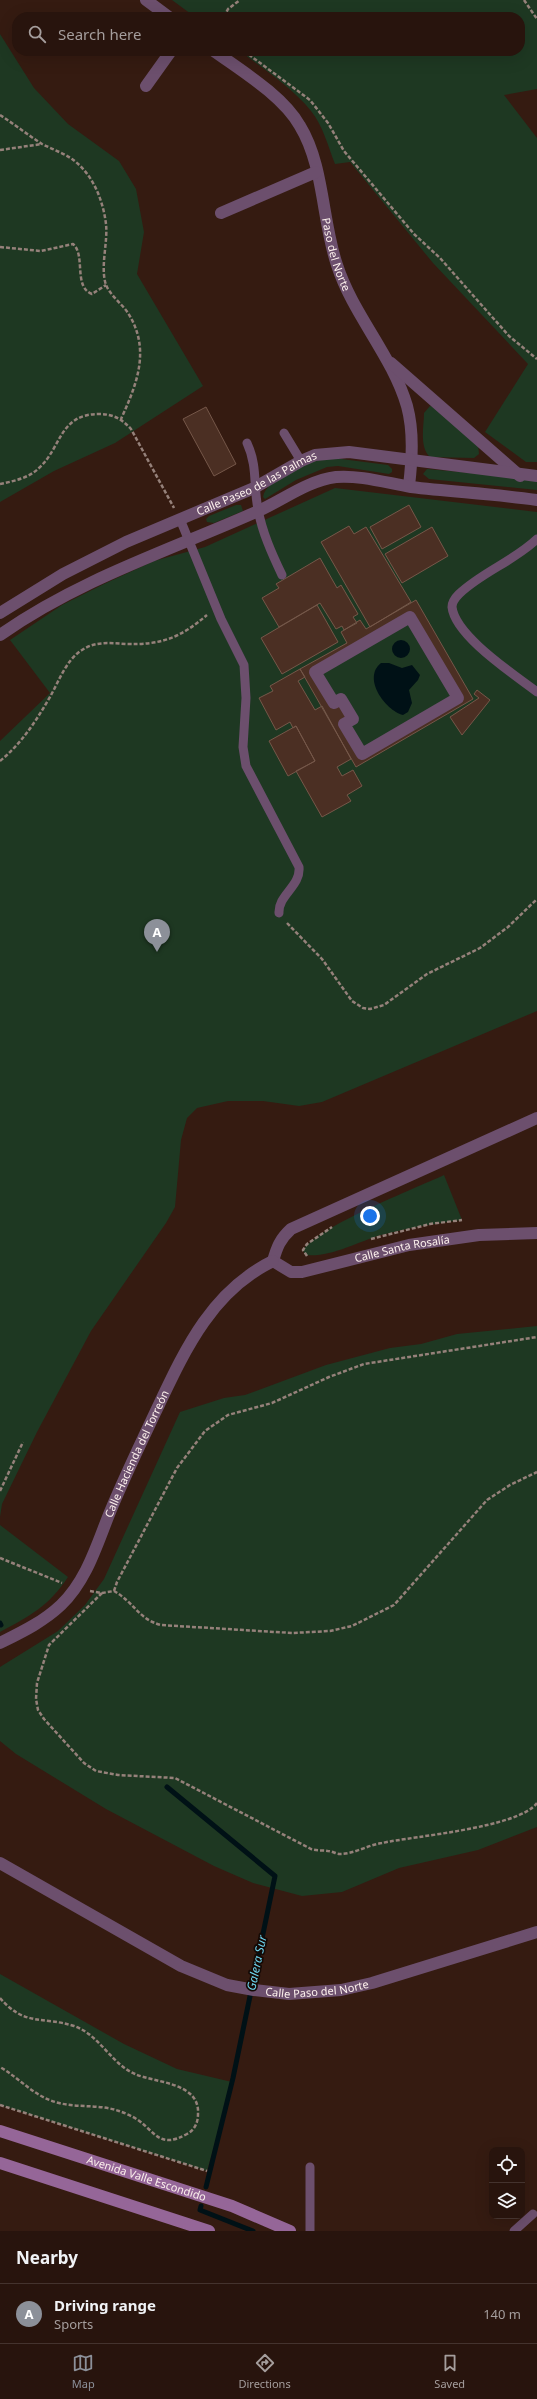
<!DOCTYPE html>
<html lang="en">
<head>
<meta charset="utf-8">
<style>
  :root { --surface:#28140d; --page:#34211b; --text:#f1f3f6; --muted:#a59e9d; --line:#44332e; --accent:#8c9099 }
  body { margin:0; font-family:"Noto Sans",sans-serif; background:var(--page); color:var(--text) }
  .controls { position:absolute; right:12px; bottom:12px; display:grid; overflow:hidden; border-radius:8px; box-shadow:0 4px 16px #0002 }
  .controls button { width:36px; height:36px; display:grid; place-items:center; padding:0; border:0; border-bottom:1px solid var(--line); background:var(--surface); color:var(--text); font:20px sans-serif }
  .you { position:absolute; left:370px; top:1216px; width:14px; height:14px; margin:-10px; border:3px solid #fff; border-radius:50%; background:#1a73e8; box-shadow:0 0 0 6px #1a73e833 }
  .badge { display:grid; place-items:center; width:26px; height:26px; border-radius:50%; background:var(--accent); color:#fff; font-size:13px; font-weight:700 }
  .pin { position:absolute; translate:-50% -33px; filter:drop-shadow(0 1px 2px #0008) }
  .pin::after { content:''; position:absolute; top:21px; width:14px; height:12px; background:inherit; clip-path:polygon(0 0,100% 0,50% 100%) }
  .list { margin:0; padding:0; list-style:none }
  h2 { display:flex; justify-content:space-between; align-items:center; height:52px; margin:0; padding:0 16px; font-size:17px }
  h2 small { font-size:13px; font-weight:400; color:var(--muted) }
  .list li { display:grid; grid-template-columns:26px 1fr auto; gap:12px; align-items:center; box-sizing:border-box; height:60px; padding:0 16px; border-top:1px solid var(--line) }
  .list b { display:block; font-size:15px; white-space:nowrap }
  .list p { margin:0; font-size:13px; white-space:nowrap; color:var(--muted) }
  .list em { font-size:13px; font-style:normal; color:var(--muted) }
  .icon { flex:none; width:22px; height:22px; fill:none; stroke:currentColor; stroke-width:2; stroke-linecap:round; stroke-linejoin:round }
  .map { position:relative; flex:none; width:537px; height:2231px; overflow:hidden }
  .search { position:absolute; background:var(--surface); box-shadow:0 4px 16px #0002; left:12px; right:12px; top:12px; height:44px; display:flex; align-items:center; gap:10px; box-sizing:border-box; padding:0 14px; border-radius:16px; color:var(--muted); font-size:15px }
  .sheet { height:112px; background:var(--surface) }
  nav { display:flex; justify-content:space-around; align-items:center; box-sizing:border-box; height:56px; border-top:1px solid var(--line); background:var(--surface); font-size:11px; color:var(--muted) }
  nav a { display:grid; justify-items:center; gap:2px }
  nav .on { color:var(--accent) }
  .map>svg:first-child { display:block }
</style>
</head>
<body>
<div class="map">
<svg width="537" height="2231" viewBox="0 0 537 2231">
  <rect width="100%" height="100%" fill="#351b11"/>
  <path fill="#1e3822" d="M 172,0 L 537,0 L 537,89 L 504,95 L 537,138 L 537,462 L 526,462 L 485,432 L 528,364 L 433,263 L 350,162 L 335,164 C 328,146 323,126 311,111 C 292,87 263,69 240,51 L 520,51 L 520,17 L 195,17 Z
    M 0,34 L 34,88 L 68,124 L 119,161 L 136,189 L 144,232 L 137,274 L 203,386 L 115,443 L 54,471 L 0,502 Z
    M 430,406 L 436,407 L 478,444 L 479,454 L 474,458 L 430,457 C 419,447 424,426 424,413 Z
    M 326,457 L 388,465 L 392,469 L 392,472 L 389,474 L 338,466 L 327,467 L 296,480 L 265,499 L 263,497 C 266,478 310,463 326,457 Z
    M 427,469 L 537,479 L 537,490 L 429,479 L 423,474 Z
    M 335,488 L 537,512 L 537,1011 L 322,1102 L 299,1106 L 263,1101 L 228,1101 L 197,1108 L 187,1118 L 181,1140 L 175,1207 L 166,1223 L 91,1331 L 37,1432 L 2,1504 L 0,1517 L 0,741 L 50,693 L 10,640 L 62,605 L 104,584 L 154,561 L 205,547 Z
    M 236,505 L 241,505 L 243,511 L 214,523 L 207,522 L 206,519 L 209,516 Z
    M 444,1175 L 462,1220 C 435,1223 408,1228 381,1235 C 357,1242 330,1258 305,1255 L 303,1250 C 319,1226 414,1189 444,1175 Z
    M 537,1326 L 537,1827 L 478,1850 L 399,1868 L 342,1892 L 302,1896 L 253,1883 L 214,1866 L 106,1809 L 16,1754 L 0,1741 L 0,1667 L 58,1631 L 85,1605 L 104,1579 L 180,1412 L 224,1398 L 245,1395 L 326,1365 L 390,1348 L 421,1344 L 457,1334 Z
    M 0,1525 L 68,1577 C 49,1606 30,1616 0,1632 Z
    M 0,1974 L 124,2044 L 177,2069 L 232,2082 L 207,2171 L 0,2105 Z"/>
  <path fill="#001116" d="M392 649a9 9 0 1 1 18 0a9 9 0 1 1-18 0Z
    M 381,663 L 389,663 L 402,668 L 412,665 L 420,675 L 418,680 L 409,690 L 412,703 L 408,712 L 403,715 C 385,710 362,678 381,663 Z"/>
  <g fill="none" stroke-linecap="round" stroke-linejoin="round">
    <path stroke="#001116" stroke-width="5" d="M 0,1623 L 1,1625
      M 167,1787 L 275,1876 L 233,2078 L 206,2187
      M 201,2206 L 200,2210 L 253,2231"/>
  </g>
  <path fill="#4b2f23" stroke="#755749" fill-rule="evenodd" d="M 206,407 L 236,464 L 214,476 L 183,419 Z
    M 409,505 L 421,527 L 382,549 L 370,527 Z
    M 349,526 L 354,534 L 366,527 L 411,602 L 370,627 L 321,542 Z
    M 432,527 L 448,556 L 402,583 L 385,554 Z
    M 320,558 L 337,588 L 341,585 L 358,614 L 353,617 L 357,623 L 344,630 L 342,626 L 336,629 L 320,603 L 279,627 L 262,598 L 279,588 L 276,584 Z
    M 416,600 L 473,699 L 356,767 L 300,669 L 347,643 L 341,632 L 360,620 L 366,629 ZM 410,617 L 458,698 L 362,754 L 344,724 L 353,719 L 341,699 L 334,703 L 315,672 Z
    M 317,605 L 338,642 L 282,674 L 261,638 Z
    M 300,669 L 305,677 L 298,681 L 315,710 L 322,706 L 351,759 L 337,767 L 342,776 L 353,770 L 362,786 L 347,795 L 351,801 L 322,817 L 296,771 L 315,761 L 296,726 L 293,728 L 290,722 L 276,730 L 259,698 L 273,691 L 270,686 Z
    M 477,690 L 490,700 L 462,735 L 450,717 L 479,698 L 474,694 Z
    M 296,726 L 315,761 L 288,776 L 269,741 Z"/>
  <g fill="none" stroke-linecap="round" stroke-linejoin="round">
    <path stroke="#95817a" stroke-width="2.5" stroke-dasharray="4 2" stroke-linecap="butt" d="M 524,0 L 537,19
      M 224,17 L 228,9 L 240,0
      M 244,51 L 310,100 L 328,123 L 344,151 L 414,234 L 440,258 L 509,336 L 537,359
      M 0,115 C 14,124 28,135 42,144 C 52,149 63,153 72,159 C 93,174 103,200 106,224 C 108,243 100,267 106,285 C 110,295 122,304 128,313 C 151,349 137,384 121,419
      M 0,150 L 42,144
      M 0,247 L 41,251 L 73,244 C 86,255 73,287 92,294 L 106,285
      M 0,484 C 14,481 29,478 39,468 C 62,447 59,414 99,414 C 113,414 122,419 131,429 L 174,508
      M 0,761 C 22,743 36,721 50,697 C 59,681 66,660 82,650 C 95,641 111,643 126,644 C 161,645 180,638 207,615
      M 287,923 L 322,959 L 352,1001 L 363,1008 L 370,1009 L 384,1005 L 427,974 L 480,948 L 508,927 L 537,899
      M 371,1239 L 430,1224 L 462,1220
      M 307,1256 L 303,1250 L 307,1244 L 332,1227
      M 0,1491 L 23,1442
      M 0,1558 L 62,1583
      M 90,1591 L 102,1593 L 114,1591 C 135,1603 138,1619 161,1625 L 292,1633 L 330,1631 L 352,1626 L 394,1605 L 487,1500 L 510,1485 L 537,1472
      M 114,1591 L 117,1582 L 177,1468 L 205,1431 L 228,1415 L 272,1403 L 329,1377 L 364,1364 L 537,1337
      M 102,1593 L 49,1645 L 37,1683 L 36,1699 L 38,1710 L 44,1719 L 84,1763 L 96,1771 L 118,1775 L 175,1778 L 311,1849 C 317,1851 323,1850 328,1851 C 332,1851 336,1854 340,1854 C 354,1854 368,1845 382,1843 C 414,1836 518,1828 537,1803
      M 0,1998 C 25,2027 43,2016 74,2026 C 100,2035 111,2064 135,2074 C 155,2083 200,2082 198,2114 C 198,2122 195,2130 187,2134 C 160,2149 156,2133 138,2120 C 132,2116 125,2113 119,2111 C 99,2104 78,2108 59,2103 C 34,2097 21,2079 0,2067
      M 0,2105 L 207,2171"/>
    <path stroke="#6c4f6d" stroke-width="9" d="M 284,433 L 301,461
      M 247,443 C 258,467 253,485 258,509 C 262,532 272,554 282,575
      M 180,519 L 221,619 L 244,665 L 246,698 L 243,747 L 246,766 L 299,867 C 301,886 278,895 279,913
      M 537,539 C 514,561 482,572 459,594 C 456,597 452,602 452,607 C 455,636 515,675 537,692
      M 310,2231 L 310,2167
      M 514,2231 L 533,2214"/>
    <g stroke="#6c4f6d" stroke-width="12">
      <path d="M 146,0 L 169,17"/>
      <path id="s1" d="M 214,51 C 242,71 283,96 300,126 C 324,165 322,221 337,265 C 353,315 392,355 407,406 C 414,432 412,460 409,486"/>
      <path d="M 146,86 L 171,51"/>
      <path d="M 221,213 L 316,172"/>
      <path d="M 391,363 L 520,476"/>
      <path id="s2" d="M 0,613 L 63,574 L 126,542 L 254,488 L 301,461 L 315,455 L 349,452 L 537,476"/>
      <path d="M 410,617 L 458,698 L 362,754 L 344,724 L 353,719 L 341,699 L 334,703 L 315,672 Z"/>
      <path d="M 0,635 C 80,579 168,551 256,512 C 282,501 306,481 336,477 C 360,475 387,483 411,487 C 453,492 495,494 537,500"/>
      <path d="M 273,1261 C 277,1247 280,1239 291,1229 L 537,1118"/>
      <path id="s3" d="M 273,1261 L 291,1272 L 302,1272 L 409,1245 L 479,1235 L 537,1233"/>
      <path id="s4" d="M 0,1643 C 22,1632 43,1622 61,1605 C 87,1580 97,1544 110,1512 C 124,1478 140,1445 155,1413 C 184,1352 210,1292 273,1261"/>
      <path id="s5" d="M 0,1863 L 181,1966 L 227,1985 L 254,1990 L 289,1994 L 341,1990 L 372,1983 L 537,1932"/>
    </g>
    <g stroke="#956698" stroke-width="12">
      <path id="s6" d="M 0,2131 L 232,2206 L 290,2231"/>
      <path d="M 0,2163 L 209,2231"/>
    </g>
  </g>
  <g text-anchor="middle" stroke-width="3.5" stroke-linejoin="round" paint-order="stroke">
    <g font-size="11" fill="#fdf1ed" stroke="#140905">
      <text dy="4" stroke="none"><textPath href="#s1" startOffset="249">Paso del Norte</textPath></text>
      <text dy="4" stroke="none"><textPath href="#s2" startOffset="288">Calle Paseo de las Palmas</textPath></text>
      <text dy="4" stroke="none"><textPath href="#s3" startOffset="135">Calle Santa Rosalía</textPath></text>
      <text dy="4" stroke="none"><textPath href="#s4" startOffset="242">Calle Hacienda del Torreón</textPath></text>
      <text dy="4" stroke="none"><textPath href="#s5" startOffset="349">Calle Paso del Norte</textPath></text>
      <text dy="4" stroke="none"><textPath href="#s6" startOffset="154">Avenida Valle Escondido</textPath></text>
    </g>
    <g font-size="12" font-style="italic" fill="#6ed6f1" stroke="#140905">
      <text transform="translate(257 1963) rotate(-78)" y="4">Galera Sur</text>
    </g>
  </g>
</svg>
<div class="controls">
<button><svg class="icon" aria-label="locate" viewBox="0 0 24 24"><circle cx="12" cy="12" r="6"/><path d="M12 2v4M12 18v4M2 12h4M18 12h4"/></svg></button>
<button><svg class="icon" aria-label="layers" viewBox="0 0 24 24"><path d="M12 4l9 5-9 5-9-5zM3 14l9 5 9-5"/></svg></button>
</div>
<div class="you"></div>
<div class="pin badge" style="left:157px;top:952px">A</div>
<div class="search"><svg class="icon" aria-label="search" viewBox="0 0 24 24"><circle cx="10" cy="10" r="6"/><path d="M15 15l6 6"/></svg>Search here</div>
</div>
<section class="sheet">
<h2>Nearby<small></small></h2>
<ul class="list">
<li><span class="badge">A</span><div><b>Driving range</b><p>Sports</p></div><em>140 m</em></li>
</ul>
</section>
<nav>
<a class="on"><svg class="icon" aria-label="map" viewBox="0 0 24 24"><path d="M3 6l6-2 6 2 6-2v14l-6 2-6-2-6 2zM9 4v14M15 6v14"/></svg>Map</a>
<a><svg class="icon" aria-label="directions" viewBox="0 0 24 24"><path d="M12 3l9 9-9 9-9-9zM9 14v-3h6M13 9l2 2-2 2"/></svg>Directions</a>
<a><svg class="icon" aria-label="saved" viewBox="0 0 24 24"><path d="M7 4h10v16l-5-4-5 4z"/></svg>Saved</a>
</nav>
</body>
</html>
